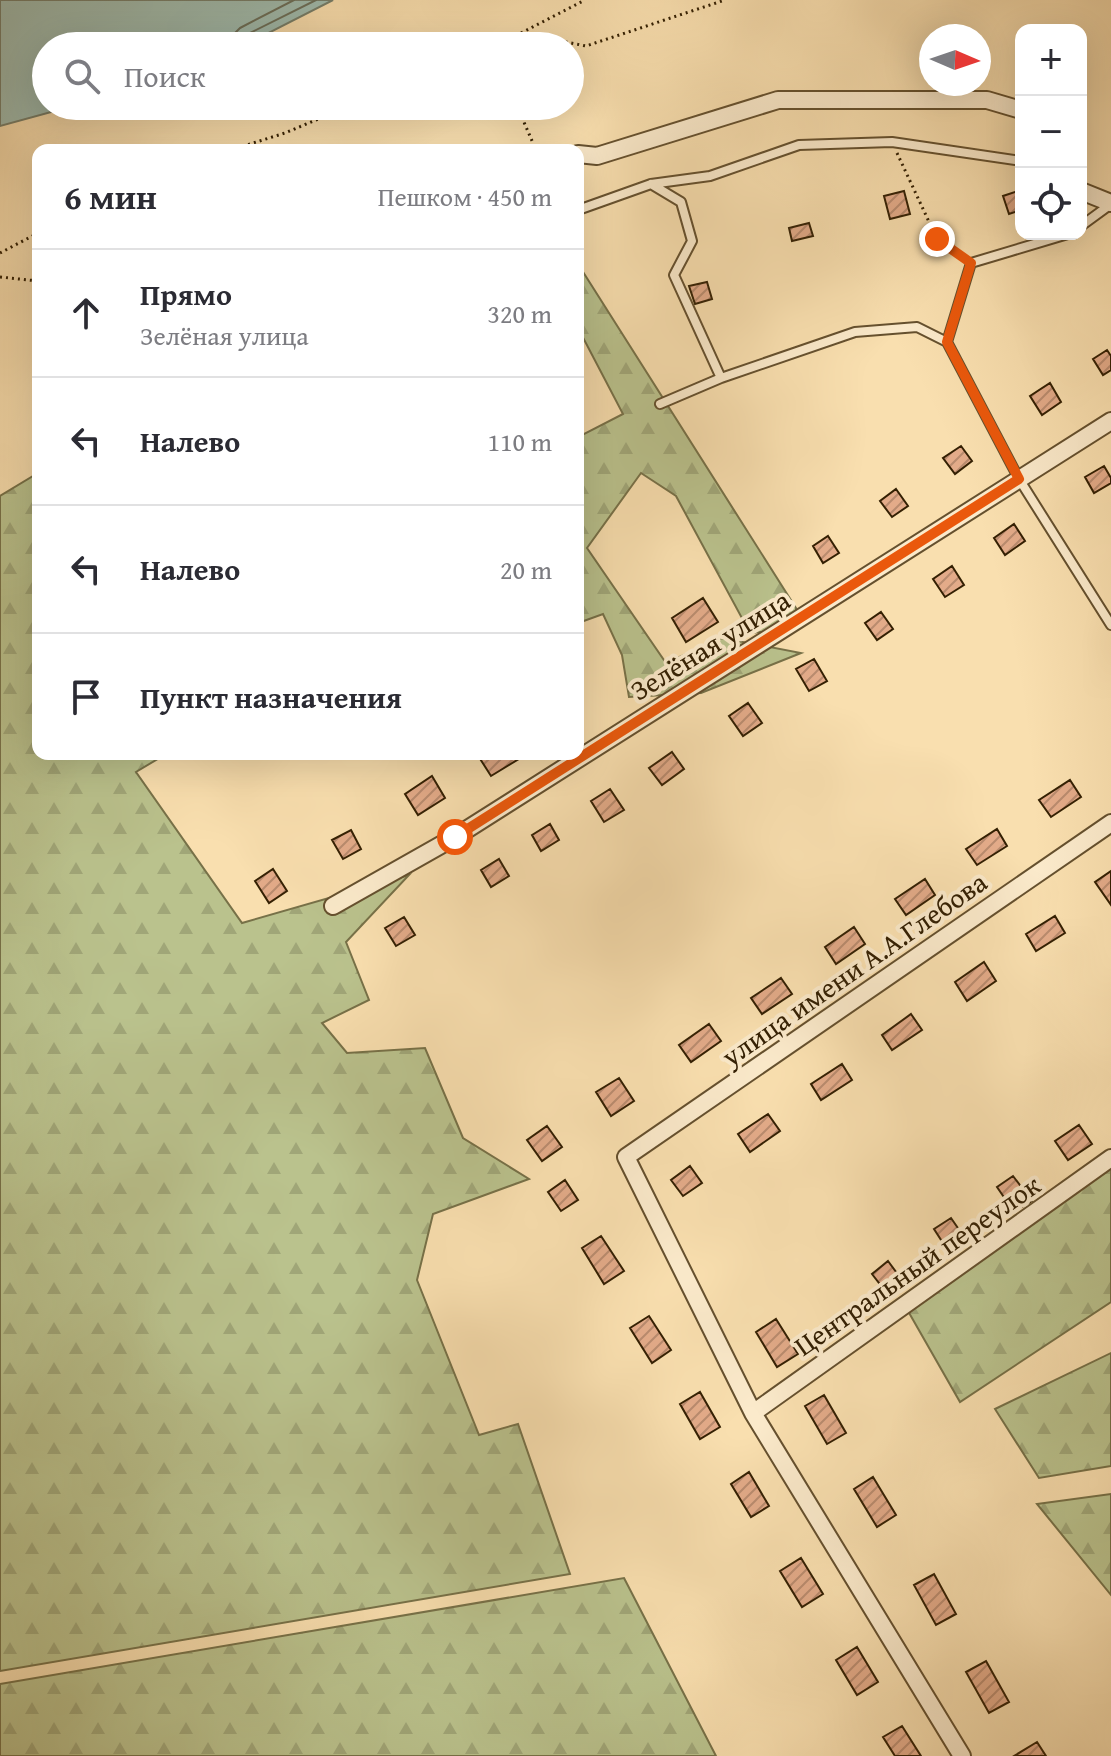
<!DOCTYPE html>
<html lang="ru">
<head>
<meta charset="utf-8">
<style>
  :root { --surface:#fff; --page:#f7f7f7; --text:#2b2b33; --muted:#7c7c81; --line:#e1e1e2 }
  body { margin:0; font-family:"Gentium Book Plus",serif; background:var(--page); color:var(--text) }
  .controls { position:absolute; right:24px; top:24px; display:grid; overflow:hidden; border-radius:16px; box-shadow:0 8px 32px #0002 }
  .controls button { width:72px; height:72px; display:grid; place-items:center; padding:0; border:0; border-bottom:2px solid var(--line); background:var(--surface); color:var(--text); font:40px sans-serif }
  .compass { position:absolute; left:919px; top:24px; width:72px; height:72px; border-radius:50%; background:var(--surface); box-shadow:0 8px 32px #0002; rotate:92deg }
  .stop { position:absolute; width:24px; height:24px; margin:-18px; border:6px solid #ea580c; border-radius:50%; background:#fff }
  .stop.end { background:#ea580c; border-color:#fff; box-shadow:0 2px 8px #0008 }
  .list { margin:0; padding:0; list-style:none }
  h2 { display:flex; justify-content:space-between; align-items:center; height:104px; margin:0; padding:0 32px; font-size:34px }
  h2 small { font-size:26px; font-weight:400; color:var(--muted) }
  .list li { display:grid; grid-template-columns:52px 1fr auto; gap:24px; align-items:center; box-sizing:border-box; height:128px; padding:0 32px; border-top:2px solid var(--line) }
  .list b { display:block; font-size:30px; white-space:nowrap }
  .list p { margin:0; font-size:26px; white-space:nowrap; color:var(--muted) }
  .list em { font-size:26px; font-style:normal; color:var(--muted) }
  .icon { flex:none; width:44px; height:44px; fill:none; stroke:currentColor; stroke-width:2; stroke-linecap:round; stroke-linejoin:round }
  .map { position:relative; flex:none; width:1111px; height:1756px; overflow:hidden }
  .search { position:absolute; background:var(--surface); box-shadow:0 8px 32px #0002; left:32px; top:32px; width:552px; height:88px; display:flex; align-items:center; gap:20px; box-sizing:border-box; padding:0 28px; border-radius:44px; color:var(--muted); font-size:30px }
  .panel { position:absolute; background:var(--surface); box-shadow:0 8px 32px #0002; left:32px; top:144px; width:552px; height:616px; border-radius:16px }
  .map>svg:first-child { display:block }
</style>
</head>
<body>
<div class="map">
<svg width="1111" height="1756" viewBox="0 0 1111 1756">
  <defs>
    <pattern id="forest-firs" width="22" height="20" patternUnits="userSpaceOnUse" patternTransform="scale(2)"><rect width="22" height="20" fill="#bac28d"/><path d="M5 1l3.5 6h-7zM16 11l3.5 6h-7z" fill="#a0a678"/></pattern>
    <pattern id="building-hatch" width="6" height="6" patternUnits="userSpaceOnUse" patternTransform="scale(2)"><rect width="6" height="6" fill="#e3ab89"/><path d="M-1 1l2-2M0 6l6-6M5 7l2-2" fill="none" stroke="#b98b6e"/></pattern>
  </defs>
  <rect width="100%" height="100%" fill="#f9dfaf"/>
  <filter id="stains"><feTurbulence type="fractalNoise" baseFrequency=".0025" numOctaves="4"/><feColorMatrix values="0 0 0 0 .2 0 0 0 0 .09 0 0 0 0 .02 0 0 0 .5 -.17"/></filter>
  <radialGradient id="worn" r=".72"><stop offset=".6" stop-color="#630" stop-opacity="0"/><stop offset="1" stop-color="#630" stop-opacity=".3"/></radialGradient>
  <path fill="url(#forest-firs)" stroke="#777148" stroke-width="2" d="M 578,264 L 796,608 L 798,629 L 750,633 L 676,496 L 641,473 L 587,548 L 666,663 L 722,638 L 801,653 L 701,693 L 629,697 L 622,655 L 603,614 L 581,622 L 578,617 L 578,437 L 623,414 L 578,328 Z
    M 38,473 L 38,754 L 166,754 L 136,772 L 242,923 L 409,875 L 346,942 L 369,1000 L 322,1023 L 347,1053 L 425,1048 L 463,1138 L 529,1179 L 433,1214 L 417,1280 L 479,1435 L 518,1424 L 570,1574 L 0,1671 L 0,496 Z
    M 1111,1168 L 1111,1302 L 960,1402 L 908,1311 Z
    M 1111,1353 L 1111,1466 L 1039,1478 L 995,1409 Z
    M 1111,1494 L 1111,1595 L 1037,1504 Z
    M 624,1578 L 716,1756 L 0,1756 L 0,1684 Z"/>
  <path fill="#9ebcb0" stroke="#747e6b" stroke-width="2" d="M 0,0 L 333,0 L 243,46 L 46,46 L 46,106 L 73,106 L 0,126 Z"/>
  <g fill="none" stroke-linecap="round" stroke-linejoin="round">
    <path stroke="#696e5a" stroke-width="2" d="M 231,46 L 233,35 L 240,28 L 294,0
      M 241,46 L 242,40 L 246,35 L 316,0"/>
  </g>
  <path fill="url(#building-hatch)" stroke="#342003" stroke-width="2" d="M 1021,190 L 1021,210 L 1009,214 L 1003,196 Z
    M 904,191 L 910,214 L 890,219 L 884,196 Z
    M 809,223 L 813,236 L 792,241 L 789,228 Z
    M 707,282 L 712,299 L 695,304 L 689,286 Z
    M 1107,350 L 1111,356 L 1111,370 L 1103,375 L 1093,359 Z
    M 1050,383 L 1061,402 L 1042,415 L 1030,396 Z
    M 961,446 L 972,461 L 955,474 L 943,458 Z
    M 1104,466 L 1111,478 L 1111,483 L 1094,493 L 1085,477 Z
    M 896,489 L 908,506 L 892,517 L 880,501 Z
    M 1014,524 L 1025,541 L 1005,555 L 994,538 Z
    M 828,536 L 839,553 L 823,563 L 813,546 Z
    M 952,566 L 964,585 L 945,597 L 933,579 Z
    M 703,598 L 718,622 L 686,642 L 672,618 Z
    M 881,612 L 893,629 L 877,640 L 865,623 Z
    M 814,659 L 827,681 L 809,691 L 796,669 Z
    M 748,703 L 762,723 L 743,736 L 729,716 Z
    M 672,752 L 684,769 L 662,785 L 649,768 Z
    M 477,754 L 527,754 L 491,776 Z
    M 432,776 L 445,798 L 418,815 L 405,794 Z
    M 1070,780 L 1081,797 L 1051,817 L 1039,800 Z
    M 610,789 L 624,810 L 604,822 L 591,801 Z
    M 550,824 L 559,840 L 541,851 L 532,835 Z
    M 997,829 L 1007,846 L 977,865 L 966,849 Z
    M 351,830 L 361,849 L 343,859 L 332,840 Z
    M 499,859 L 509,876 L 491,887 L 481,870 Z
    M 273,869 L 287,891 L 269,903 L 255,881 Z
    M 1111,871 L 1111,905 L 1095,882 Z
    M 925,879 L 935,895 L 906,915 L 895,899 Z
    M 1055,916 L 1065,933 L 1036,951 L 1026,934 Z
    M 404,917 L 415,935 L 396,946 L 385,928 Z
    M 854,927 L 865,944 L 836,964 L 825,947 Z
    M 984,962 L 996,981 L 967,1001 L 955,982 Z
    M 781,978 L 792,994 L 762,1014 L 751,998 Z
    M 911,1014 L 922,1030 L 892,1050 L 882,1035 Z
    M 709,1024 L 721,1041 L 691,1062 L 679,1045 Z
    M 842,1064 L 852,1080 L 821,1100 L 811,1084 Z
    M 619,1078 L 634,1101 L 611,1116 L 596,1092 Z
    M 768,1114 L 780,1131 L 750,1152 L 738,1134 Z
    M 1079,1125 L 1092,1144 L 1068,1160 L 1055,1141 Z
    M 547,1126 L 562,1147 L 542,1161 L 527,1140 Z
    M 690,1166 L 702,1183 L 683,1196 L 671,1180 Z
    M 1013,1176 L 1032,1201 L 1022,1207 L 1017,1200 L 1010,1206 L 997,1187 Z
    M 565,1180 L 578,1200 L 561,1211 L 548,1192 Z
    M 951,1218 L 962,1234 L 945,1246 L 934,1229 Z
    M 601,1236 L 624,1271 L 604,1284 L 582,1248 Z
    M 888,1261 L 902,1280 L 886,1292 L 872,1274 Z
    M 649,1316 L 671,1350 L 652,1363 L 630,1328 Z
    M 776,1319 L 798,1354 L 777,1367 L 756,1332 Z
    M 700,1392 L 720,1427 L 700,1439 L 680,1404 Z
    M 824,1395 L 846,1433 L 827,1444 L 805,1406 Z
    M 749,1472 L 769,1506 L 751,1517 L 731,1484 Z
    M 873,1477 L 896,1515 L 877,1527 L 854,1489 Z
    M 801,1558 L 823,1594 L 802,1607 L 780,1571 Z
    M 934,1574 L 956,1614 L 936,1625 L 914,1585 Z
    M 857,1647 L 878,1682 L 857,1695 L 836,1660 Z
    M 986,1661 L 1009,1702 L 989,1713 L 966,1672 Z
    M 902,1726 L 921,1756 L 895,1756 L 883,1737 Z
    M 1037,1742 L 1046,1756 L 1014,1756 Z"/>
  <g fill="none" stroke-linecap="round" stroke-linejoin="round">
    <g stroke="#65502e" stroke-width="12">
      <path id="service" d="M 651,184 L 681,202 L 692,241 L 674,275 L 721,378 L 855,332 L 917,327 L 947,342
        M 578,210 L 651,184 L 710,176 L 799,145 L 892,142 L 1021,161
        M 1081,226 L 1111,204
        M 1068,234 L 971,263 L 947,342 L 1019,479 L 1111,625
        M 660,404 L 721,378"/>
    </g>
    <g stroke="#65502e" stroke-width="20">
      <path id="minor" d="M 578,154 L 597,156 L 778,100 L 987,100 L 1021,110
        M 1081,191 L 1111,203
        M 333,906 L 455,837 L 1111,421
        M 753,1413 L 1111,1158
        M 962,1756 L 753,1413 L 626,1157 L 1111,823"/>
    </g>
    <path stroke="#342003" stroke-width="3" stroke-dasharray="2 4" stroke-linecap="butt" d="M 521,33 L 585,0
      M 491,46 L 521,33 L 586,46 L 725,0
      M 517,106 L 536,150
      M 231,150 L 285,133 L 349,106
      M 897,153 L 937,239 L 961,256
      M 0,253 L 38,233
      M 0,277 L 38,281"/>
    <use href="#service" stroke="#fbeacb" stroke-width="8"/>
    <use href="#minor" stroke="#fbeacb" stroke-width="16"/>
  </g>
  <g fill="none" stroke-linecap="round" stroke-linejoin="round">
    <path stroke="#ea580c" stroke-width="10" d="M 455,837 L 1019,479 L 947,342 L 971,263 L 937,239"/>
  </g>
  <g text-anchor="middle" stroke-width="8" stroke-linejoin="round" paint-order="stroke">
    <g font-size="28" fill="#342003" stroke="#fbeacb">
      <text transform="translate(710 645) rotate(-32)" y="10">Зелёная улица</text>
      <text transform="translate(854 969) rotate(-35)" y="10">улица имени А.А.Глебова</text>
      <text transform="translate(917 1265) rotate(-35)" y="10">Центральный переулок</text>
    </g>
  </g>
  <rect width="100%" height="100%" filter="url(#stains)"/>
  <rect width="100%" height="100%" fill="url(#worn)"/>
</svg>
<div class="controls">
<button>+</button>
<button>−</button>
<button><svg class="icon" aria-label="locate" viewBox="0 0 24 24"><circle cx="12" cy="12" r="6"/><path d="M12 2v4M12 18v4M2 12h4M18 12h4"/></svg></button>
</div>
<svg class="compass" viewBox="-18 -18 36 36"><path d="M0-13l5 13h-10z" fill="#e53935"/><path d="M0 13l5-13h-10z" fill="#7c7c81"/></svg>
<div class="stop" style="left:455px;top:837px"></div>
<div class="stop end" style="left:937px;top:239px"></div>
<div class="search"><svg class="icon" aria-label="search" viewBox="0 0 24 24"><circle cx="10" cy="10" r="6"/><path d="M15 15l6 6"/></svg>Поиск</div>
<section class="panel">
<h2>6 мин<small>Пешком · 450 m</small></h2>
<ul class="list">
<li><svg class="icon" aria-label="ahead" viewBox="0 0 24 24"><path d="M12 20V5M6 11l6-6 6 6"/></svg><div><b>Прямо</b><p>Зелёная улица</p></div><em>320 m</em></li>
<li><svg class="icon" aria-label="left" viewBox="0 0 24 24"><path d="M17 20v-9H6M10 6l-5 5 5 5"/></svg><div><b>Налево</b></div><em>110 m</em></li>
<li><svg class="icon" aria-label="left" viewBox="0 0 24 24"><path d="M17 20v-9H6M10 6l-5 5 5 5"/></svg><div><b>Налево</b></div><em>20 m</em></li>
<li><svg class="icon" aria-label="arrive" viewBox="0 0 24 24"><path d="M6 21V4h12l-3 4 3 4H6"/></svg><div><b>Пункт назначения</b></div></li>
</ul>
</section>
</div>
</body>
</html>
